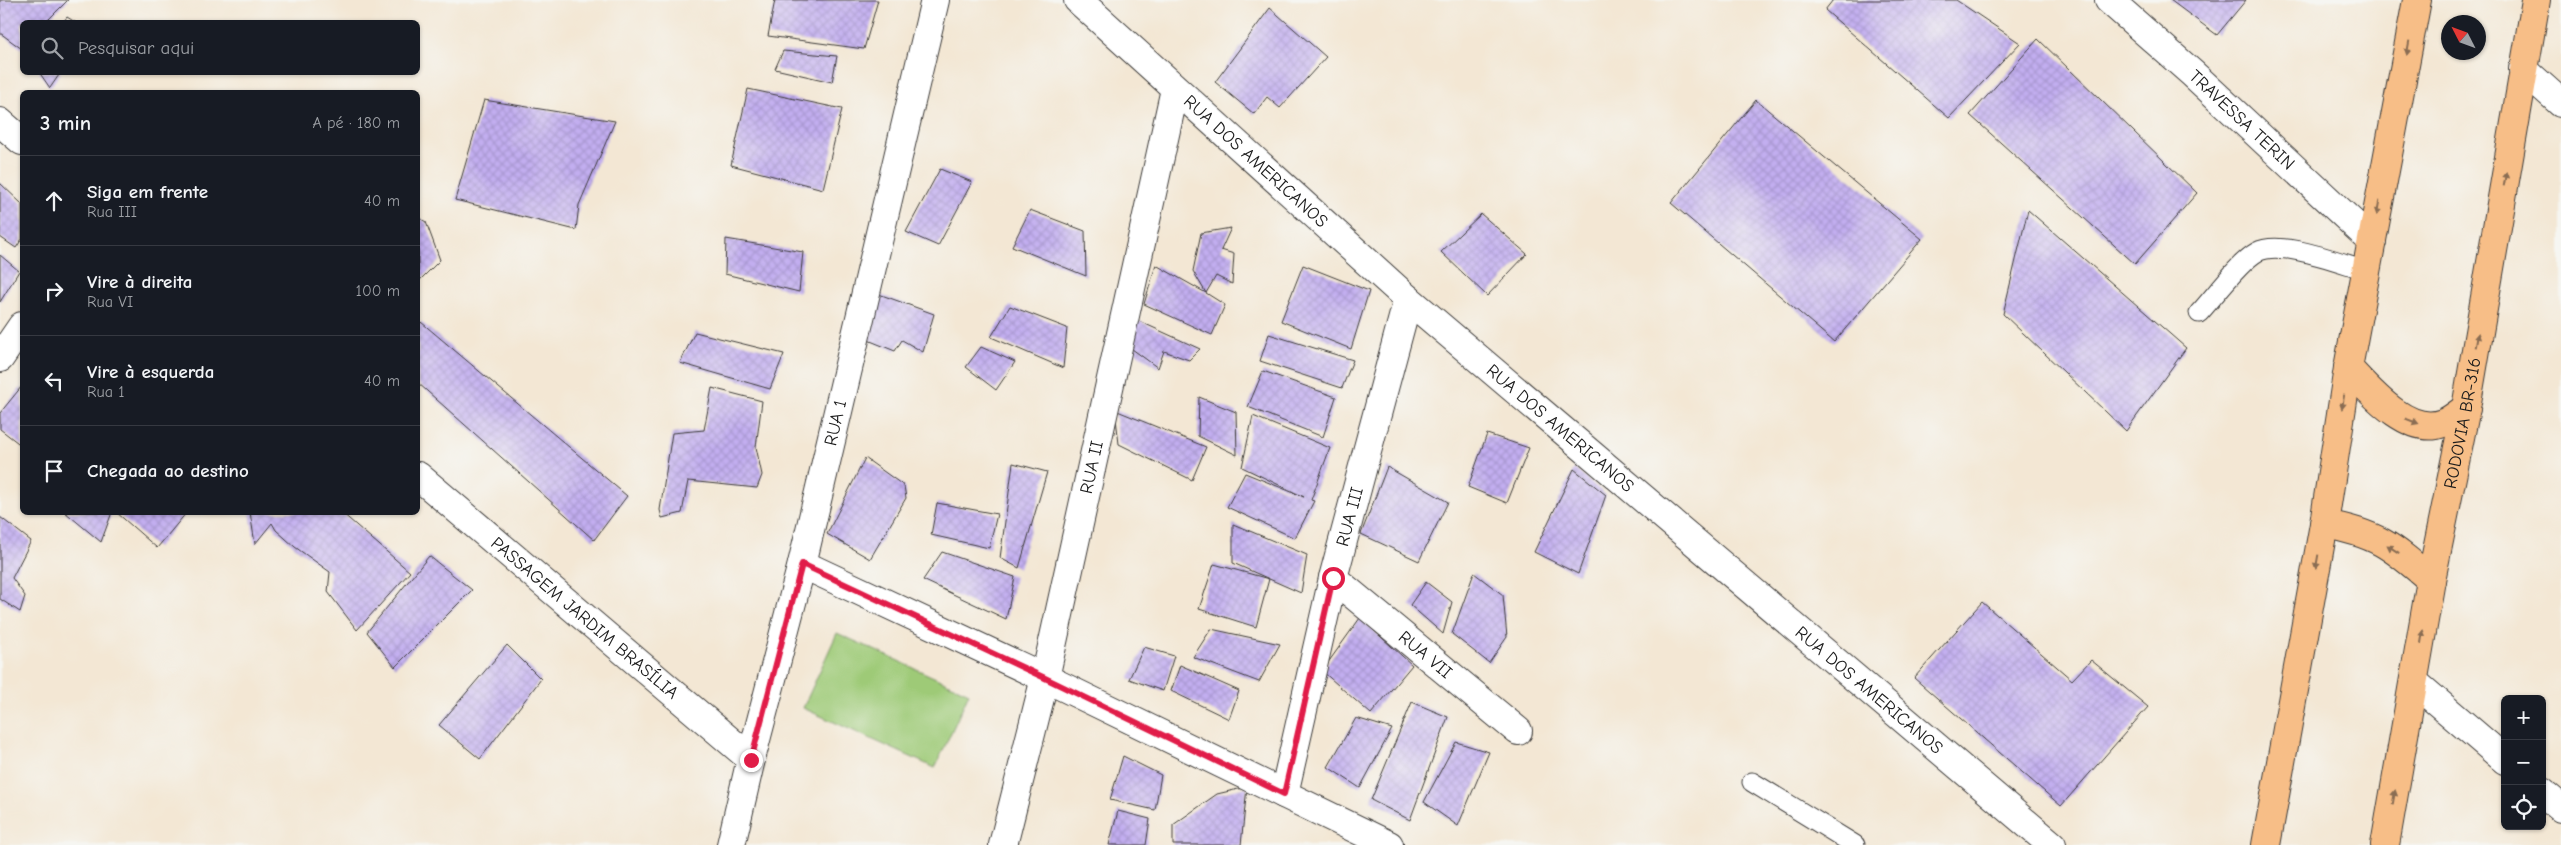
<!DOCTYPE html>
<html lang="pt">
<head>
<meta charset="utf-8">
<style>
  :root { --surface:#171b24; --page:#20242c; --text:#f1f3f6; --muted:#9ea1a6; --line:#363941 }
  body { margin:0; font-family:"Comic Neue",sans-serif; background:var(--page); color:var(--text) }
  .controls { position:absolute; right:15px; bottom:15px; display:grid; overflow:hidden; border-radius:8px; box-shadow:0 1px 4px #0004 }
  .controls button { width:45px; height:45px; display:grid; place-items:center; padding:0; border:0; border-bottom:1px solid var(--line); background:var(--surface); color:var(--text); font:25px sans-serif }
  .compass { position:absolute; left:2441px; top:15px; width:45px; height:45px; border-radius:50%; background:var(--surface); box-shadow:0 1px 4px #0004; rotate:312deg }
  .stop { position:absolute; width:15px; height:15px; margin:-11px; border:4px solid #e11d48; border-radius:50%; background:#fff }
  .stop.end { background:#e11d48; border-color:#fff; box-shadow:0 1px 5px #0008 }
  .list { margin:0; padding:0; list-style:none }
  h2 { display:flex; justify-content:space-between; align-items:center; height:65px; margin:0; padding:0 20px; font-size:21px }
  h2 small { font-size:16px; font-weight:400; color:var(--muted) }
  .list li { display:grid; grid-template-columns:32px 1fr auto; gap:15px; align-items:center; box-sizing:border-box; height:90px; padding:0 20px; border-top:1px solid var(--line) }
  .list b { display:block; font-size:19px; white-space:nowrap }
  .list p { margin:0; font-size:16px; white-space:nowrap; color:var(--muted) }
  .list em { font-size:16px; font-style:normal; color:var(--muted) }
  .icon { flex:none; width:28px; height:28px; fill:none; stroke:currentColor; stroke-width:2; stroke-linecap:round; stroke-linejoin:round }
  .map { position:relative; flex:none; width:2561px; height:845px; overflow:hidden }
  .search { position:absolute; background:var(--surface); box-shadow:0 1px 4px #0004; left:20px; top:20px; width:400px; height:55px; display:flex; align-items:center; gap:12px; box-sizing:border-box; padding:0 18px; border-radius:8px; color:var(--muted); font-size:19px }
  .panel { position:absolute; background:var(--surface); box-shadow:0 1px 4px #0004; left:20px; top:90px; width:400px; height:425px; border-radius:8px }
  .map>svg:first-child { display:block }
</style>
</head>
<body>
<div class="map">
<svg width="2561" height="845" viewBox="0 0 2561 845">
  <defs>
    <pattern id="building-cross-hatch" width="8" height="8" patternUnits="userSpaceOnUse" patternTransform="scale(1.25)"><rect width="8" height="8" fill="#c2aef0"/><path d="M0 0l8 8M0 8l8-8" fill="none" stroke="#a695cd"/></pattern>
  </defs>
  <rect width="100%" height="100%" fill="#f6f6f2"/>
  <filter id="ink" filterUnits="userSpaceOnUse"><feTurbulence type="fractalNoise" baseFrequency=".02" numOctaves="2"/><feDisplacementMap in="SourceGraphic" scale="10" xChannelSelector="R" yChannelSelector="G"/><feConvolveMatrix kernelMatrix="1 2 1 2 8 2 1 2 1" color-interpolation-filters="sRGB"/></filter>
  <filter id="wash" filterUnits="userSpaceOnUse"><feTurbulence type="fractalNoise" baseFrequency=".0096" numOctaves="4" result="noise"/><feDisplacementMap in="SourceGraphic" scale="20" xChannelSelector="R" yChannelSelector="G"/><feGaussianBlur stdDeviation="1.12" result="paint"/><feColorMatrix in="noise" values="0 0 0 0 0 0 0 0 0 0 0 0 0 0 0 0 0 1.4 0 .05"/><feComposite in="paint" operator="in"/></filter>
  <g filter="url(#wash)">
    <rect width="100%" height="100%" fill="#f3e7d4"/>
    <path fill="#9eca77" stroke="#5d734a" d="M 837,633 L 969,693 L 935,768 L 803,708 Z"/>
    <g id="blocks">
      <path fill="url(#building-cross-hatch)" d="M 0,0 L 68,0 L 46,22 L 22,22 L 22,49 L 0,33 Z
        M 775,0 L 878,0 L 864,49 L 768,36 Z
        M 1833,0 L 1956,0 L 2020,43 L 1949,118 L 1825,10 Z
        M 2170,0 L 2246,0 L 2217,35 Z
        M 1270,8 L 1326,57 L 1280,108 L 1267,97 L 1254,114 L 1215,82 Z
        M 67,17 L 75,22 L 63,22 Z
        M 2038,39 L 2197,193 L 2135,264 L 1970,115 Z
        M 783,51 L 837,56 L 832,82 L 775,69 Z
        M 39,72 L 61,72 L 50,88 Z
        M 748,89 L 842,109 L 823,189 L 731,165 Z
        M 484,100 L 615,121 L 579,205 L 576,230 L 455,200 Z
        M 1756,100 L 1922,239 L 1834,342 L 1671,203 Z
        M 940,169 L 972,182 L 938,246 L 906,232 Z
        M 0,183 L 22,204 L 22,239 L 16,248 L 0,237 Z
        M 1030,210 L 1085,231 L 1086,276 L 1012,246 Z
        M 2028,210 L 2186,348 L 2126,431 L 2003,314 Z
        M 1481,214 L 1527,254 L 1487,296 L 1441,252 Z
        M 418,217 L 426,222 L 440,260 L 418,282 Z
        M 1231,228 L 1221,250 L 1234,254 L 1232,284 L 1216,276 L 1206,293 L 1225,305 L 1212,335 L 1144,304 L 1156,265 L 1206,293 L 1193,271 L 1201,233 Z
        M 726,239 L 803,252 L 799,292 L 725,274 Z
        M 0,255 L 19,271 L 0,302 Z
        M 1303,265 L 1369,291 L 1351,349 L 1281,321 Z
        M 876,293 L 934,314 L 923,352 L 902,340 L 895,351 L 868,340 Z
        M 1010,306 L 1067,328 L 1063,368 L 991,337 Z
        M 1130,317 L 1200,349 L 1189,360 L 1164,351 L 1158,368 L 1128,346 Z
        M 421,322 L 627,496 L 594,540 L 418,383 L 418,327 Z
        M 695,332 L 784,354 L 770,389 L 680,363 Z
        M 1269,334 L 1353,360 L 1342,388 L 1260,361 Z
        M 981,347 L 1015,362 L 996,390 L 966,367 Z
        M 1263,371 L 1336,397 L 1323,437 L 1248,407 Z
        M 22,386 L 22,446 L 0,429 L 0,413 Z
        M 712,388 L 762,401 L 756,447 L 762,475 L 757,488 L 688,481 L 682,513 L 662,518 L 660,510 L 672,433 L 704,430 Z
        M 1199,397 L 1236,412 L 1237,455 L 1198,436 Z
        M 1115,410 L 1206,447 L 1192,480 L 1119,444 Z
        M 1253,416 L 1330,448 L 1311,500 L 1314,501 L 1295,538 L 1227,507 L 1245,473 L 1304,497 L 1242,467 Z
        M 1487,434 L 1529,448 L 1507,503 L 1468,487 Z
        M 865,458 L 904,486 L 906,498 L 870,559 L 827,534 Z
        M 1013,463 L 1047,472 L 1019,568 L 1000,558 Z
        M 1387,467 L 1448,502 L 1419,561 L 1361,534 Z
        M 1574,469 L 1606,495 L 1578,574 L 1534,552 Z
        M 937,503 L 997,514 L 989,548 L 931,535 Z
        M 65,512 L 108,512 L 111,515 L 101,542 Z
        M 116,512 L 187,512 L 157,548 Z
        M 250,512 L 341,512 L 410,572 L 357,630 L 328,592 L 330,572 L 295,547 L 276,530 L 272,523 L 255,544 Z
        M 0,517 L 31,541 L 12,578 L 25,596 L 20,612 L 0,599 Z
        M 1233,524 L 1307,555 L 1301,593 L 1233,563 Z
        M 942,552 L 1015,577 L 1006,619 L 923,580 Z
        M 429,556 L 472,590 L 395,667 L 367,632 Z
        M 1214,564 L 1269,579 L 1256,627 L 1199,609 Z
        M 1474,573 L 1503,595 L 1507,637 L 1489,663 L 1452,634 Z
        M 1426,582 L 1452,602 L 1443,634 L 1410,605 Z
        M 1982,602 L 2072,680 L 2091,660 L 2148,707 L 2061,806 L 1914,678 Z
        M 1360,618 L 1412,665 L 1371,714 L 1322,671 Z
        M 1211,629 L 1280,644 L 1259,682 L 1193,657 Z
        M 507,645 L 541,679 L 480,759 L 439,725 Z
        M 1144,647 L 1174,656 L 1163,691 L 1129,679 Z
        M 1180,665 L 1239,691 L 1229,719 L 1171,691 Z
        M 1412,702 L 1448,717 L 1410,820 L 1371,800 Z
        M 1356,718 L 1392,729 L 1360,788 L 1328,767 Z
        M 1456,742 L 1489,752 L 1458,826 L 1424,802 Z
        M 1123,756 L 1161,775 L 1155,810 L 1110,800 Z
        M 1247,787 L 1241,845 L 1173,845 L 1173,825 L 1217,794 Z
        M 1118,811 L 1150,819 L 1146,845 L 1109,845 Z"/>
    </g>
  </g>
  <g filter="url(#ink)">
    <use href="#blocks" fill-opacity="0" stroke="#3c3a38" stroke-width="1"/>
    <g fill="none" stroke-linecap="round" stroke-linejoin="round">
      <g stroke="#3c3a38" stroke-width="21">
        <path id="lane" d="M 2199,313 C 2214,297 2239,262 2257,252 C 2280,239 2341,263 2366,270
          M 1752,782 L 1855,845"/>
      </g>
      <g stroke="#3c3a38" stroke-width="30">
        <g id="street">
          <path id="s1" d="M 1078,0 L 1408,299 L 2052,845"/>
          <path id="s2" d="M 2109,0 L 2193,74 L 2372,241"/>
          <path d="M 2523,69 L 2561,103"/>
          <path d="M 0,122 L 22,141"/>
          <path d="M 0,358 L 22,326"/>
          <path id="s3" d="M 418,476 L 751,759"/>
          <path d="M 802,564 L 1045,678 L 1389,845"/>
          <path id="s4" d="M 1333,578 L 1518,731"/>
          <path d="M 2414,682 L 2505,760"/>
          <path d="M 2542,792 L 2561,808"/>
          <path id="s5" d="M 1284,794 L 1333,578 L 1408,299"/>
          <path id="s6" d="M 731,845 L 751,759 L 802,564 L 935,0"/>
          <path id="s7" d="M 1003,845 L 1045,678 L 1175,89"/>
        </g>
      </g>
      <g stroke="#3c3a38" stroke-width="30">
        <g id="highway">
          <path d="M 2348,368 C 2369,390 2408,437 2443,423 C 2451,420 2459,413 2466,408"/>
          <path d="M 2324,524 C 2376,533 2392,546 2431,580"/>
          <path d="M 2266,845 L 2324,524 L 2348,368 L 2417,0"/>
          <path id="s8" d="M 2385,845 L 2431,580 L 2466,408 L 2536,0"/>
        </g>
      </g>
      <use href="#lane" stroke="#fff" stroke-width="19"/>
      <use href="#street" stroke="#fff" stroke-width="28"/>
      <use href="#highway" stroke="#f7be87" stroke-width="28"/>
    </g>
    <defs><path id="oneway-solid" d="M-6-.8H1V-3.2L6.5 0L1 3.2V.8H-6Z" transform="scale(1.25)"/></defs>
    <g fill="#8a6d52">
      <use href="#oneway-solid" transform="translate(2408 48) rotate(100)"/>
      <use href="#oneway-solid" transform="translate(2505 179) rotate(-80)"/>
      <use href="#oneway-solid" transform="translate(2378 208) rotate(100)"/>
      <use href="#oneway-solid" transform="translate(2477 340) rotate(-80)"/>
      <use href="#oneway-solid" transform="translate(2343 402) rotate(99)"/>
      <use href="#oneway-solid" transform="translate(2412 421) rotate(21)"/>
      <use href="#oneway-solid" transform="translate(2393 549) rotate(-146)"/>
      <use href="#oneway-solid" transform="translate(2317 562) rotate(100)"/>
      <use href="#oneway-solid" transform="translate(2422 637) rotate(-81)"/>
      <use href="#oneway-solid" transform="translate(2394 797) rotate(-80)"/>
    </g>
  </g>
  <g fill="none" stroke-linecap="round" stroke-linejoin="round" filter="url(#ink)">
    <path stroke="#e11d48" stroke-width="6" d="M 751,760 L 802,564 L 1045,678 L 1284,794 L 1333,578"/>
  </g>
  <g text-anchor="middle" stroke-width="4" stroke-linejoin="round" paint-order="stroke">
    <g font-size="18" fill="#1c1c1c" stroke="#f6f6f2">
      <text dy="6" stroke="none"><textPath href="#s2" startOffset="179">TRAVESSA TERIN</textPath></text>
      <text dy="6" stroke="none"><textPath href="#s1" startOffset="240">RUA DOS AMERICANOS</textPath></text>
      <text dy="6" stroke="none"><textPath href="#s6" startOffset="435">RUA 1</textPath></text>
      <text dy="6" stroke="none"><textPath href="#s8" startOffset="429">RODOVIA BR-316</textPath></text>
      <text dy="6" stroke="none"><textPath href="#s1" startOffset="645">RUA DOS AMERICANOS</textPath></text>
      <text dy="6" stroke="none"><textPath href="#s7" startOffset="388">RUA II</textPath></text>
      <text dy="6" stroke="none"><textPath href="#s5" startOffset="285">RUA III</textPath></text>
      <text dy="6" stroke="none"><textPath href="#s3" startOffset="219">PASSAGEM JARDIM BRASÍLIA</textPath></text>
      <text dy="6" stroke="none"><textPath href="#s4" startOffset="120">RUA VII</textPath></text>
      <text dy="6" stroke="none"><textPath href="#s1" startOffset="1050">RUA DOS AMERICANOS</textPath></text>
    </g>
  </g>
</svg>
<div class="controls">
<button>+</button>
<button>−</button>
<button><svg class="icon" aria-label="locate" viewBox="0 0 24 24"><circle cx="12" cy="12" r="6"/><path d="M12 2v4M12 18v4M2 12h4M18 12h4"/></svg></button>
</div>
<svg class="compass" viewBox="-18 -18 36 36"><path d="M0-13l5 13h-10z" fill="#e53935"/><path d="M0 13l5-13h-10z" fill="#9ea1a6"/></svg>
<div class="stop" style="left:1333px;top:578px"></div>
<div class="stop end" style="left:751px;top:760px"></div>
<div class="search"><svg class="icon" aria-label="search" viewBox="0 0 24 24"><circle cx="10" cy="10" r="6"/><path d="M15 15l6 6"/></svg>Pesquisar aqui</div>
<section class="panel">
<h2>3 min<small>A pé · 180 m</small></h2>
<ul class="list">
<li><svg class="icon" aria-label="ahead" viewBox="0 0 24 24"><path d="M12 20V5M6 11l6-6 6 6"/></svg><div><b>Siga em frente</b><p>Rua III</p></div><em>40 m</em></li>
<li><svg class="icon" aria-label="right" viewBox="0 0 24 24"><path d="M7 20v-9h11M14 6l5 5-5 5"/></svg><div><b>Vire à direita</b><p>Rua VI</p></div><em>100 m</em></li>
<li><svg class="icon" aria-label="left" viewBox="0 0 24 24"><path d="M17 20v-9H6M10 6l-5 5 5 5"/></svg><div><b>Vire à esquerda</b><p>Rua 1</p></div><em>40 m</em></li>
<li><svg class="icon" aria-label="arrive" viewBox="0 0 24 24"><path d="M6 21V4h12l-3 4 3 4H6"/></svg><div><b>Chegada ao destino</b></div></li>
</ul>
</section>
</div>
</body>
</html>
